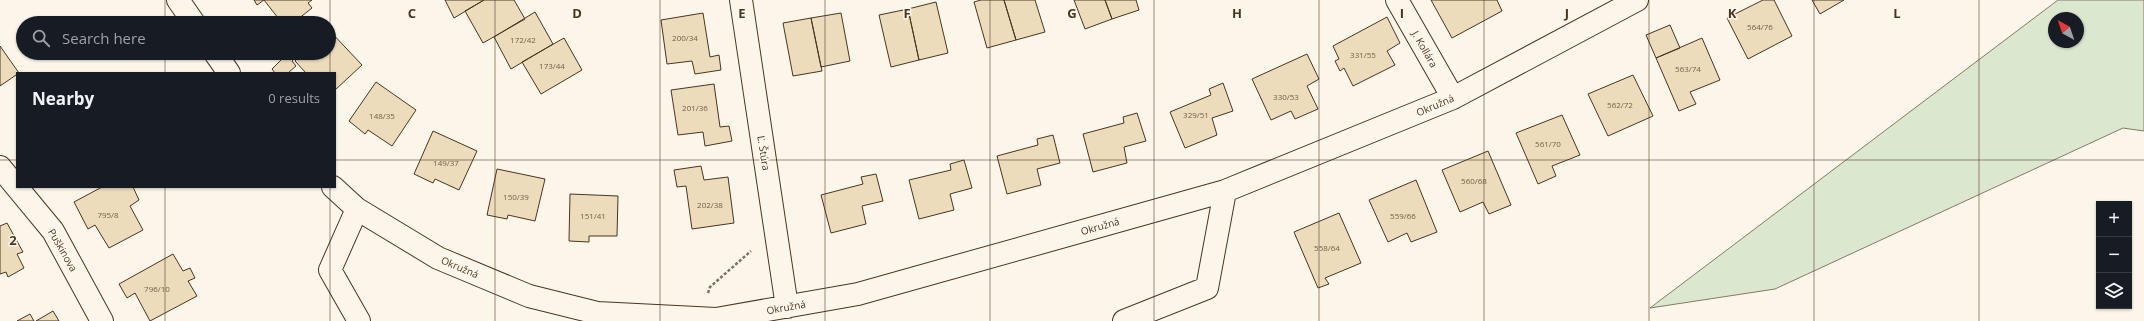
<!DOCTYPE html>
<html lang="en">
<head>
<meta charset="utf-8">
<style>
  :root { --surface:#171b24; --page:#20242c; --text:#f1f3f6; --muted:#9ea1a6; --line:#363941 }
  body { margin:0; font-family:"Open Sans",sans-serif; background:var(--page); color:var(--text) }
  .controls { position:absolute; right:12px; bottom:12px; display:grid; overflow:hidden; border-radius:0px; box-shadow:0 1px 3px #0004 }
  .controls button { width:36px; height:36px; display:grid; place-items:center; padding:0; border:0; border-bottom:1px solid var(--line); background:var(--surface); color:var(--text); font:20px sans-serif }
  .compass { position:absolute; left:2048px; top:12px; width:36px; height:36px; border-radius:50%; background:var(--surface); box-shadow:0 1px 3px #0004; rotate:320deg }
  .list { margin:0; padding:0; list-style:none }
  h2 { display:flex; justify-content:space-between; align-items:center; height:52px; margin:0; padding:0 16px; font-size:17px }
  h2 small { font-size:13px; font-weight:400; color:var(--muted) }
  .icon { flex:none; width:22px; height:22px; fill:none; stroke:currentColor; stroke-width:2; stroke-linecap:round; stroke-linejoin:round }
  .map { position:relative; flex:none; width:2144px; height:321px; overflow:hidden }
  .search { position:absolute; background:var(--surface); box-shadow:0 1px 3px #0004; left:16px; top:16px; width:320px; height:44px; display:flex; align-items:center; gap:10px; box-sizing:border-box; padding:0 14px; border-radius:22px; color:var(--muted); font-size:15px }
  .panel { position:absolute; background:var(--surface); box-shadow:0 1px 3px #0004; left:16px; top:72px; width:320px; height:116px; border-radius:0px }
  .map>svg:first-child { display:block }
</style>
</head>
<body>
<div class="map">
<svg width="2144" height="321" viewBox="0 0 2144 321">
  <rect width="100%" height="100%" fill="#fbf6e9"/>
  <path fill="#dce7d0" stroke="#887966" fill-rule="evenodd" d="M 2058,0 L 2144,0 L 2144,131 L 2123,128 L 1775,289 L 1650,308 ZM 2054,18 L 2078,18 L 2078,42 L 2054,42 Z"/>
  <path fill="#ecdcbc" stroke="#4a3520" d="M 254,0 L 312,0 L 308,3 L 312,8 L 293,23 L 286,23 L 284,21 L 282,23 L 264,0 L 257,5 Z
    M 445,0 L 484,0 L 454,18 Z
    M 484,0 L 514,0 L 525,19 L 483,43 L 465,11 Z
    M 981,0 L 1004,0 L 1016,40 L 987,48 L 974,2 Z
    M 1004,0 L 1035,0 L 1045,32 L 1016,40 Z
    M 1074,0 L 1105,0 L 1112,19 L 1085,29 Z
    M 1105,0 L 1136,0 L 1139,10 L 1112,19 Z
    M 1431,0 L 1497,0 L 1502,11 L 1452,38 Z
    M 1763,0 L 1774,0 L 1792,36 L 1748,59 L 1727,18 Z
    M 1812,0 L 1844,0 L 1820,14 Z
    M 936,2 L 948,53 L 919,60 L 908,9 Z
    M 908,9 L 919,60 L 891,67 L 879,15 Z
    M 535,12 L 553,44 L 511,69 L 494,37 Z
    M 703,13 L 710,57 L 719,55 L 721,70 L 695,74 L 692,61 L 667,64 L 661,20 Z
    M 841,13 L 850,61 L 821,67 L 811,18 Z
    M 1387,17 L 1400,43 L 1387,51 L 1395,65 L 1353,86 L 1344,68 L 1340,71 L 1335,61 L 1339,59 L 1333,46 Z
    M 811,18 L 822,71 L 793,76 L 783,23 Z
    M 1670,25 L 1680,48 L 1656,58 L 1646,35 Z
    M 329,30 L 362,65 L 335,90 L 335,73 L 306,73 L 295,61 L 303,53 L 329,53 Z
    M 564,38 L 582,70 L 541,94 L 522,62 Z
    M 1702,38 L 1720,80 L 1690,92 L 1696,104 L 1679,111 L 1656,58 Z
    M 0,46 L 19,73 L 0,86 Z
    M 288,53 L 294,59 L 292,61 L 296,66 L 288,73 L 275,73 L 272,69 Z
    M 1307,54 L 1319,79 L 1307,86 L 1318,109 L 1295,119 L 1291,111 L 1271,120 L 1252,79 Z
    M 1633,75 L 1653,116 L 1608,136 L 1588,94 Z
    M 376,82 L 416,110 L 392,146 L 368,130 L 365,134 L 349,121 Z
    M 1223,83 L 1233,111 L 1212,118 L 1217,135 L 1185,148 L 1170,112 L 1211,95 L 1209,89 Z
    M 714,84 L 720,127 L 729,126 L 732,141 L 705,146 L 703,132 L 678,135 L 671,90 Z
    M 1137,113 L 1146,141 L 1124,147 L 1127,163 L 1093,172 L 1083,134 L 1124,123 L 1123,117 Z
    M 1562,115 L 1580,155 L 1552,166 L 1556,176 L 1538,184 L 1516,133 Z
    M 433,131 L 477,151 L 459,190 L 435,179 L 433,183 L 414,174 Z
    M 1053,135 L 1060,163 L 1037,169 L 1041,185 L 1007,194 L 997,156 L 1038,145 L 1037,139 Z
    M 1488,151 L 1511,205 L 1489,214 L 1483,202 L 1460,212 L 1442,170 Z
    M 964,160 L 972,188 L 950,194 L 954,210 L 919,219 L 909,180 L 951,170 L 950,164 Z
    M 701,166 L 704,180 L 728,177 L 734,223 L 692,229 L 686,186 L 677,187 L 674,170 Z
    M 497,169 L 545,179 L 535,221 L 508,215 L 507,219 L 487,215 Z
    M 876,174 L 883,201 L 862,206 L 866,224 L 831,233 L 821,195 L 863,184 L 861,177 Z
    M 1416,180 L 1437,232 L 1411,242 L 1407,233 L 1388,242 L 1369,200 Z
    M 102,187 L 133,187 L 139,200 L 130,206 L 143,230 L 109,248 L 95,225 L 88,229 L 74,202 Z
    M 570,194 L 618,196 L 617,236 L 589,236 L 589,242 L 569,241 Z
    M 1339,213 L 1361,263 L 1325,278 L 1329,284 L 1318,288 L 1294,232 Z
    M 7,223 L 23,252 L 17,254 L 24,268 L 8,277 L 6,272 L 0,274 L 0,226 Z
    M 173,254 L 183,271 L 190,268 L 195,278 L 188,281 L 197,296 L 150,321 L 135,293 L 127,298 L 119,284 Z
    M 53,311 L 59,321 L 36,321 Z
    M 30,314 L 34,321 L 17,321 Z"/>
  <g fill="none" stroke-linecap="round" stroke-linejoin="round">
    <g stroke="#4a3520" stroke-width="24">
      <path id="minor" d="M 178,0 L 194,23
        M 741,0 L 787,307
        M 1397,0 L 1453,98
        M 215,53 L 229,73
        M 0,167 L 53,231 L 102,321
        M 333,187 L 357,209 L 438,258 L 529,296 L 597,313 L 716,319 L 858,294 L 1225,191 L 1453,98 L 1637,0
        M 357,209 L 330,270 L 359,321
        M 1124,321 L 1207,288 L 1225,191"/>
    </g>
    <path stroke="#7f6f5c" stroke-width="2.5" stroke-dasharray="3 2" stroke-linecap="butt" d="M 708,293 L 710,287 L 751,251"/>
    <use href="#minor" stroke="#fbf6e9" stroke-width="22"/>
  </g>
  <path fill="none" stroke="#4a3520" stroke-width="1" stroke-opacity="0.55" d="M 165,0 L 165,23M 330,0 L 330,73M 495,0 L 495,321M 660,0 L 660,321M 825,0 L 825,321M 990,0 L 990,321M 1154,0 L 1154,321M 1319,0 L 1319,321M 1484,0 L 1484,321M 1649,0 L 1649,321M 1814,0 L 1814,321M 1979,0 L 1979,321M 165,53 L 165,73M 0,160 L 17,160M 335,160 L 2144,160M 165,187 L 165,321M 330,187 L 330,321"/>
  <g text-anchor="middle" stroke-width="3" stroke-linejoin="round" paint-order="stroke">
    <g font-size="8" fill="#725f47">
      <text x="1760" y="30">564/76</text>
      <text x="685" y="41">200/34</text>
      <text x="523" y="43">172/42</text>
      <text x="1363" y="58">331/55</text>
      <text x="552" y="69">173/44</text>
      <text x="1688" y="72">563/74</text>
      <text x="1286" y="100">330/53</text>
      <text x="1620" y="108">562/72</text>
      <text x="695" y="111">201/36</text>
      <text x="1196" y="118">329/51</text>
      <text x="382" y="119">148/35</text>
      <text x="1548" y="147">561/70</text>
      <text x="446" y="166">149/37</text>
      <text x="1474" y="184">560/68</text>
      <text x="516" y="200">150/39</text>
      <text x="710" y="208">202/38</text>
      <text x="108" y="218">795/8</text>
      <text x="593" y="219">151/41</text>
      <text x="1403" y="219">559/66</text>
      <text x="1327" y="251">558/64</text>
      <text x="157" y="292">796/10</text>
    </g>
    <g font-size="10" fill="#4a3520" stroke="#fbf6e9">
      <text transform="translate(1425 49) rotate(60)" y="4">J. Kollára</text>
      <text transform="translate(1435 105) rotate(-23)" y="4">Okružná</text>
      <text transform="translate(764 153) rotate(81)" y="4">Ľ. Štúra</text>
      <text transform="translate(1100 226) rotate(-16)" y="4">Okružná</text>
      <text transform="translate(63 250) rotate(60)" y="4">Puškinova</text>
      <text transform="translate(460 267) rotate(23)" y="4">Okružná</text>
      <text transform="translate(786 307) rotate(-10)" y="4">Okružná</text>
    </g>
  </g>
  <g font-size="13" text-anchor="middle" font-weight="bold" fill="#4a3520" stroke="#fbf6e9" stroke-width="3" stroke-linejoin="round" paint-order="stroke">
    <text x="412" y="18">C</text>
    <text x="577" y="18">D</text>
    <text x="742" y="18">E</text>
    <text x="907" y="18">F</text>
    <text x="1072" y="18">G</text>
    <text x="1237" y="18">H</text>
    <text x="1402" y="18">I</text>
    <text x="1567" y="18">J</text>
    <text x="1732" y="18">K</text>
    <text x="1897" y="18">L</text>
    <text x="13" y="245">2</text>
  </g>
</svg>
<div class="controls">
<button>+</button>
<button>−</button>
<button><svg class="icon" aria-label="layers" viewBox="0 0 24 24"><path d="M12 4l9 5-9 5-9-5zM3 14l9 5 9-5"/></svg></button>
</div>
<svg class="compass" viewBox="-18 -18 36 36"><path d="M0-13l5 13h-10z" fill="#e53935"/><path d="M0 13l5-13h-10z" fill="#9ea1a6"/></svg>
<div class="search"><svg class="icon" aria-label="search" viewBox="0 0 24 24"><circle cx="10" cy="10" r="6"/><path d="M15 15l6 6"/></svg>Search here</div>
<section class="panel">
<h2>Nearby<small>0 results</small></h2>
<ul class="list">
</ul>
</section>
</div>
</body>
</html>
